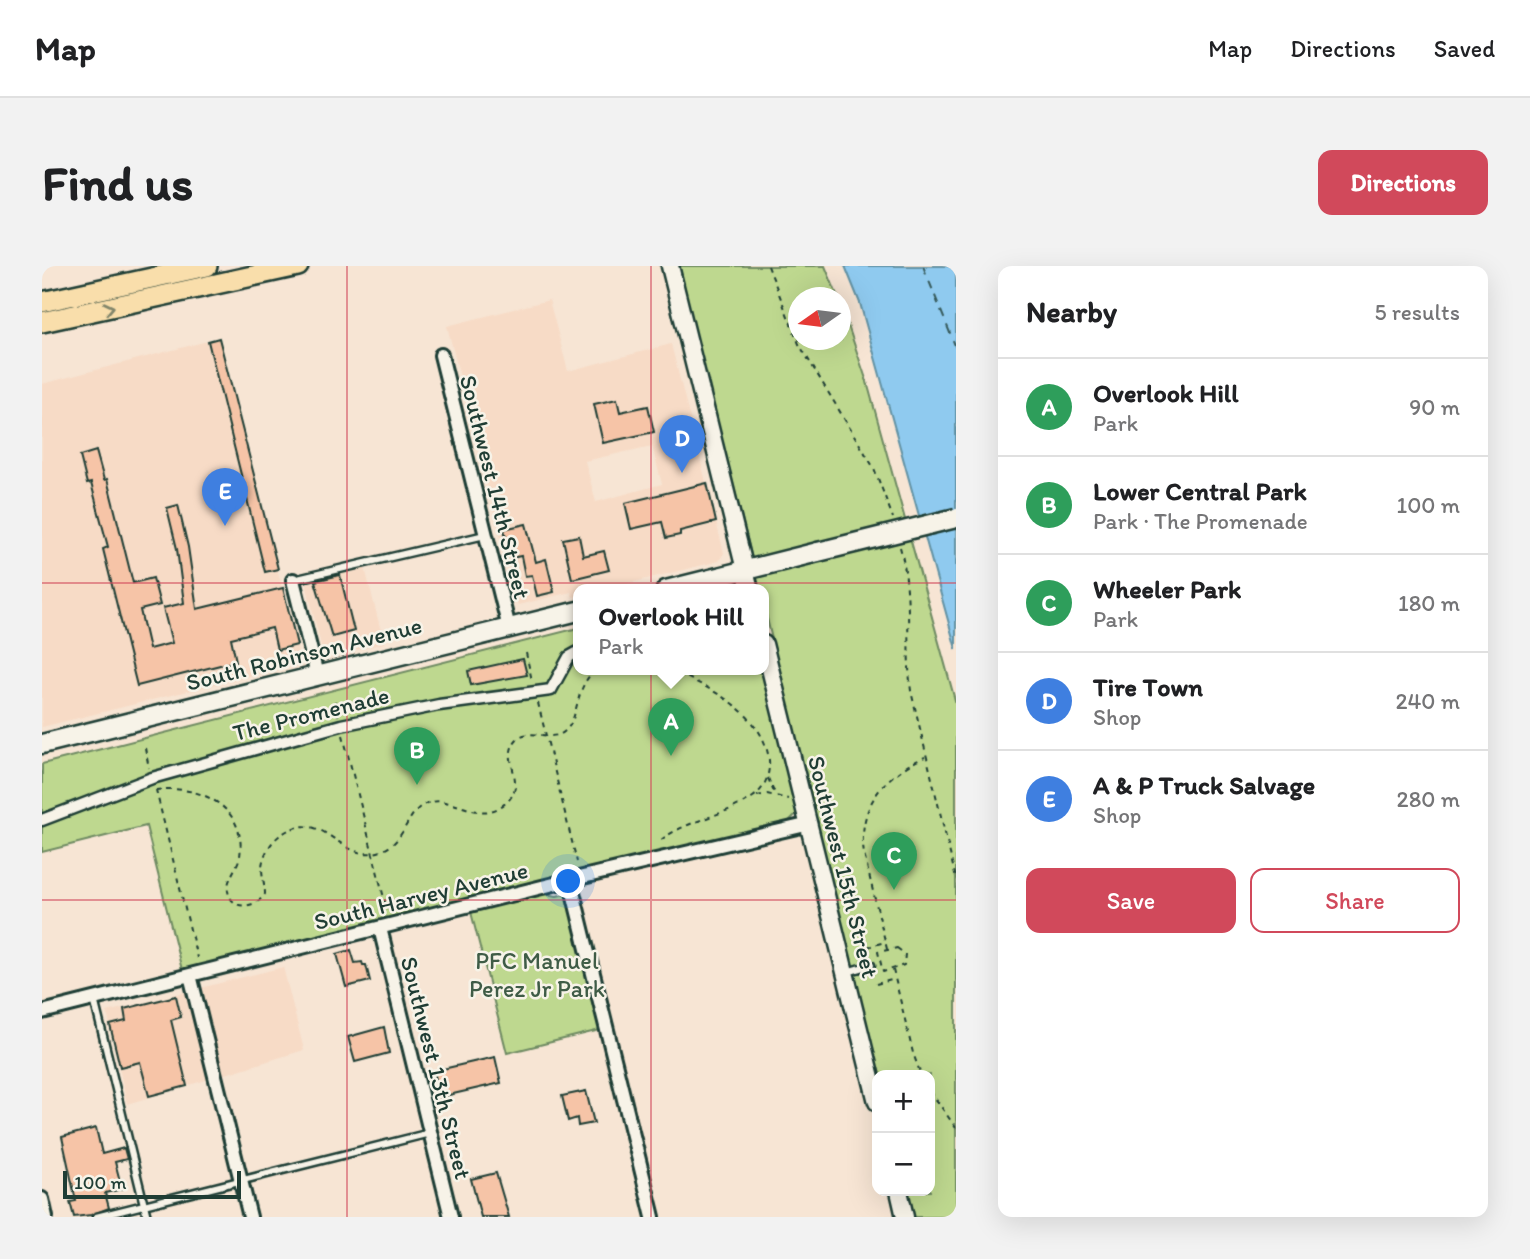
<!DOCTYPE html>
<html lang="en">
<head>
<meta charset="utf-8">
<style>
  :root { --surface:#fff; --page:#f2f2f2; --text:#202124; --muted:#757577; --line:#e0e0e0; --accent:#d1495b }
  body { margin:0; font-family:Itim,sans-serif; background:var(--page); color:var(--text) }
  .controls { position:absolute; right:21px; bottom:21px; display:grid; overflow:hidden; border-radius:14px; box-shadow:0 7px 28px #0002 }
  .controls button { width:63px; height:63px; display:grid; place-items:center; padding:0; border:0; border-bottom:2px solid var(--line); background:var(--surface); color:var(--text); font:35px sans-serif }
  .compass { position:absolute; left:746px; top:21px; width:63px; height:63px; border-radius:50%; background:var(--surface); box-shadow:0 7px 28px #0002; rotate:256deg }
  .scale { position:absolute; left:21px; bottom:18px; width:178px; box-sizing:border-box; padding-left:7px; border:4px solid #1f3d34; border-top:0; font-size:19px; line-height:24px; white-space:nowrap; color:#1f3d34; -webkit-text-stroke:5px #f7f3e8; paint-order:stroke }
  .you { position:absolute; left:527px; top:616px; width:24px; height:24px; margin:-18px; border:5px solid #fff; border-radius:50%; background:#1a73e8; box-shadow:0 0 0 10px #1a73e833 }
  .badge { display:grid; place-items:center; width:46px; height:46px; border-radius:50%; background:var(--accent); color:#fff; font-size:23px; font-weight:700 }
  .pin { position:absolute; translate:-50% -58px; filter:drop-shadow(0 2px 4px #0008) }
  .pin::after { content:''; position:absolute; top:37px; width:24px; height:21px; background:inherit; clip-path:polygon(0 0,100% 0,50% 100%) }
  .popup { position:absolute; left:531px; top:318px; width:196px; height:91px; box-sizing:border-box; display:grid; place-content:center; border-radius:14px; background:var(--surface); filter:drop-shadow(0 2px 5px #0005); font-size:23px; white-space:nowrap; color:var(--muted) }
  .popup b { font-size:26px; color:var(--text) }
  .popup::after { content:''; position:absolute; left:50%; top:100%; margin-left:-14px; border:14px solid transparent; border-top-color:var(--surface) }
  .list { margin:0; padding:0; list-style:none }
  h2 { display:flex; justify-content:space-between; align-items:center; height:91px; margin:0; padding:0 28px; font-size:30px }
  h2 small { font-size:23px; font-weight:400; color:var(--muted) }
  .list li { display:grid; grid-template-columns:46px 1fr auto; gap:21px; align-items:center; box-sizing:border-box; height:98px; padding:0 28px; border-top:2px solid var(--line) }
  .list b { display:block; font-size:26px; white-space:nowrap }
  .list p { margin:0; font-size:23px; white-space:nowrap; color:var(--muted) }
  .list em { font-size:23px; font-style:normal; color:var(--muted) }
  .actions { display:flex; gap:14px; padding:21px 28px }
  .actions a { flex:1; padding:16px 0; border:2px solid var(--accent); border-radius:14px; text-align:center; font-size:24px; color:var(--accent) }
  .actions .main { background:var(--accent); color:#fff }
  .map { position:relative; flex:none; width:914px; height:951px; overflow:hidden; border-radius:14px }
  header { display:flex; align-items:center; gap:42px; box-sizing:border-box; height:98px; padding:0 35px; background:var(--surface); border-bottom:2px solid var(--line) }
  header strong { font-size:33px }
  nav { display:flex; gap:38px; margin-inline-start:auto; font-size:24px }
  .intro { display:flex; align-items:center; justify-content:space-between; box-sizing:border-box; height:168px; padding:0 42px }
  h1 { margin:0; font-size:49px }
  .button { padding:18px 32px; border-radius:14px; background:var(--accent); color:#fff; font-size:24px; font-weight:700 }
  main { display:flex; gap:42px; padding:0 42px }
  aside { flex:1; background:var(--surface); border-radius:14px; box-shadow:0 7px 28px #0002 }
  .map>svg:first-child { display:block }
</style>
</head>
<body>
<header>
<strong>Map</strong>
<nav><a>Map</a><a>Directions</a><a>Saved</a></nav>
</header>
<div class="intro"><h1>Find us</h1><a class="button">Directions</a></div>
<main>
<div class="map">
<svg width="914" height="951" viewBox="0 0 914 951">
  <rect width="100%" height="100%" fill="#f7e5d4"/>
  <filter id="ink" filterUnits="userSpaceOnUse"><feTurbulence type="fractalNoise" baseFrequency=".0143" numOctaves="2"/><feDisplacementMap in="SourceGraphic" scale="14" xChannelSelector="R" yChannelSelector="G"/><feConvolveMatrix kernelMatrix="1 2 1 2 8 2 1 2 1" color-interpolation-filters="sRGB"/></filter>
  <g filter="url(#ink)">
    <path fill="#f7dbc6" fill-rule="evenodd" d="M 507,34 L 526,105 L 629,78 L 682,287 L 677,295 L 560,324 L 536,324 L 536,330 L 531,331 L 529,326 L 476,339 L 405,60 ZM 610,180 L 620,218 L 554,236 L 543,195 Z
      M 177,72 L 255,381 L 256,398 L 0,461 L 0,118 Z
      M 323,302 L 342,377 L 282,392 L 264,317 Z
      M 241,701 L 262,784 L 85,838 L 65,746 Z"/>
    <path fill="#bed88f" stroke="#6e8a62" stroke-width="2" d="M 636,0 L 783,0 L 796,31 L 757,32 L 757,74 L 799,74 L 799,39 L 825,116 L 914,438 L 914,951 L 869,951 L 863,925 L 888,925 L 888,809 L 835,811 L 722,340 L 722,324 L 718,324 Z
      M 536,362 L 536,404 L 722,404 L 756,540 L 755,547 L 744,558 L 545,603 L 140,704 L 104,560 L 0,586 L 0,498 Z
      M 501,628 L 515,630 L 523,628 L 525,632 L 558,764 L 465,787 L 429,646 Z"/>
    <path fill="#8fcaef" stroke="#6292a4" stroke-width="2" d="M 803,0 L 914,0 L 914,383 L 818,37 Z"/>
    <g fill="none" stroke-linecap="round" stroke-linejoin="round">
      <path stroke="#355959" stroke-width="2" stroke-dasharray="9 7" stroke-linecap="butt" d="M 881,0 L 914,82"/>
    </g>
    <path fill="#f6c4a7" stroke="#1f3d34" stroke-width="2" d="M 177,72 L 236,303 L 223,306 L 166,75 Z
      M 575,133 L 578,146 L 606,140 L 612,166 L 561,177 L 552,138 Z
      M 54,185 L 62,214 L 65,213 L 91,317 L 111,312 L 118,339 L 98,344 L 107,383 L 130,377 L 121,342 L 142,337 L 135,283 L 125,242 L 136,239 L 146,281 L 155,343 L 241,322 L 255,379 L 235,384 L 230,362 L 189,372 L 194,395 L 95,420 L 61,283 L 66,281 L 49,217 L 45,218 L 38,190 Z
      M 665,217 L 674,256 L 638,265 L 638,269 L 624,272 L 620,256 L 589,263 L 583,237 Z
      M 484,258 L 494,296 L 504,293 L 512,326 L 495,330 L 490,309 L 483,310 L 479,290 L 469,292 L 462,263 Z
      M 537,270 L 541,290 L 562,285 L 567,304 L 530,313 L 521,273 Z
      M 298,309 L 312,365 L 290,371 L 273,315 Z
      M 481,393 L 485,409 L 429,419 L 426,405 Z
      M 309,684 L 313,697 L 320,696 L 321,699 L 324,699 L 328,715 L 304,721 L 295,688 Z
      M 134,730 L 139,751 L 129,754 L 145,820 L 107,830 L 98,796 L 78,801 L 68,759 L 84,755 L 82,743 Z
      M 342,761 L 347,787 L 313,796 L 306,771 Z
      M 453,791 L 459,817 L 398,831 L 392,805 Z
      M 544,825 L 552,857 L 536,860 L 535,852 L 526,855 L 520,830 Z
      M 54,862 L 60,888 L 82,882 L 85,893 L 73,896 L 80,923 L 63,927 L 67,942 L 49,949 L 32,951 L 28,936 L 34,935 L 20,871 Z
      M 454,907 L 467,951 L 439,951 L 429,913 Z"/>
    <g fill="none" stroke-linecap="round" stroke-linejoin="round">
      <g stroke="#1f3d34" stroke-width="11">
        <path id="service" d="M 251,314 L 443,269
          M 805,706 L 829,699
          M 52,733 L 105,951
          M 54,951 L 388,867"/>
      </g>
      <g stroke="#1f3d34" stroke-width="15">
        <path id="pedestrian" d="M 0,554 L 110,512 L 299,459 L 397,439 L 509,424 L 527,391 L 536,386"/>
      </g>
      <g stroke="#1f3d34" stroke-width="18">
        <path id="minor" d="M 399,89 L 467,362
          M 251,314 L 275,409
          M 528,614 L 611,951
          M 338,662 L 409,951
          M 148,709 L 208,951
          M 0,746 L 528,614 L 768,558
          M 0,933 L 4,951"/>
      </g>
      <g stroke="#1f3d34" stroke-width="21">
        <path id="tertiary" d="M 628,0 L 708,324
          M 722,378 L 835,836
          M 857,925 L 863,951"/>
      </g>
      <g stroke="#1f3d34" stroke-width="23">
        <path id="secondary" d="M 624,324 L 776,286
          M 0,478 L 536,345"/>
      </g>
      <g stroke="#1f3d34" stroke-width="24">
        <path id="primary" d="M 0,36 L 165,0
          M 0,56 L 256,0"/>
      </g>
      <path stroke="#1f3d34" stroke-width="2" stroke-dasharray="5 5" stroke-linecap="butt" d="M 726,0 L 757,78 L 832,202 L 851,252
        M 858,281 C 871,328 863,377 869,425 L 914,613
        M 484,387 L 490,415
        M 293,435 L 296,450
        M 496,437 L 535,596
        M 301,469 L 345,644
        M 103,482 L 107,502
        M 726,512 L 731,524 L 735,528
        M 114,524 C 156,518 205,540 198,590 C 196,601 184,614 186,625 C 190,646 214,642 223,628 C 223,619 220,611 220,602 C 220,591 228,577 237,570 C 282,537 297,600 339,585 C 363,576 363,550 381,539 C 407,525 433,557 458,541 C 489,522 461,498 471,479 C 482,456 508,479 523,465 C 538,452 531,424 553,404
        M 114,524 L 155,692
        M 715,530 L 725,528 L 746,533
        M 619,574 C 644,554 684,550 711,531 C 723,523 728,508 727,494 C 721,446 668,422 629,404
        M 825,681 L 843,676
        M 855,682 L 863,688 L 862,699 L 841,706 L 836,686 Z
        M 845,683 L 822,588 C 815,541 841,509 883,491
        M 851,704 L 871,787 L 879,809
        M 834,718 L 853,713
        M 888,825 L 914,862"/>
      <use href="#service" stroke="#f7f3e8" stroke-width="6"/>
      <use href="#pedestrian" stroke="#f7f3e8" stroke-width="10"/>
      <use href="#minor" stroke="#f7f3e8" stroke-width="12"/>
      <use href="#tertiary" stroke="#f7f3e8" stroke-width="16"/>
      <use href="#secondary" stroke="#f7f3e8" stroke-width="18"/>
      <use href="#primary" stroke="#f9deab" stroke-width="19"/>
      <g stroke="#1f3d34" stroke-width="23" stroke-linecap="butt">
        <path id="secondary-bridge" d="M 776,286 L 914,252"/>
      </g>
      <use href="#secondary-bridge" stroke="#f7f3e8" stroke-width="18"/>
    </g>
    <defs><path id="oneway-chevron" d="M-2-3.5L2.5 0L-2 3.5" fill="none" stroke-width="1.6" stroke-linecap="round" stroke-linejoin="round" transform="scale(1.75)"/></defs>
    <use stroke="#81856a" href="#oneway-chevron" transform="translate(67 42) rotate(-12)"/>
  </g>
  <path fill="none" stroke="#d1495b" stroke-width="2" stroke-opacity="0.55" d="M 305,0 L 305,951M 609,0 L 609,951M 0,317 L 914,317M 0,634 L 914,634"/>
  <g text-anchor="middle" stroke-width="5" stroke-linejoin="round" paint-order="stroke">
    <g font-size="24" fill="#1f3d34" stroke="#f7f3e8">
      <text transform="translate(453 221) rotate(76)" y="8">Southwest 14th Street</text>
      <text transform="translate(262 388) rotate(-14)" y="8">South Robinson Avenue</text>
      <text transform="translate(269 448) rotate(-14)" y="8">The Promenade</text>
      <text transform="translate(801 601) rotate(76)" y="8">Southwest 15th Street</text>
      <text transform="translate(379 630) rotate(-14)" y="8">South Harvey Avenue</text>
      <text transform="translate(394 802) rotate(76)" y="8">Southwest 13th Street</text>
    </g>
    <g font-size="24" fill="#3f5c46" stroke="#f7f3e8">
      <text x="495" y="703">PFC Manuel<tspan x="495" dy="28">Perez Jr Park</tspan></text>
    </g>
  </g>
</svg>
<div class="controls">
<button>+</button>
<button>−</button>
</div>
<svg class="compass" viewBox="-18 -18 36 36"><path d="M0-13l5 13h-10z" fill="#e53935"/><path d="M0 13l5-13h-10z" fill="#757577"/></svg>
<div class="scale">100 m</div>
<div class="you"></div>
<div class="pin badge" style="left:629px;top:490px;background:#2e9e5b">A</div>
<div class="popup"><b>Overlook Hill</b>Park</div>
<div class="pin badge" style="left:375px;top:519px;background:#2e9e5b">B</div>
<div class="pin badge" style="left:852px;top:624px;background:#2e9e5b">C</div>
<div class="pin badge" style="left:640px;top:207px;background:#3f7fe0">D</div>
<div class="pin badge" style="left:183px;top:260px;background:#3f7fe0">E</div>
</div>
<aside>
<h2>Nearby<small>5 results</small></h2>
<ul class="list">
<li><span class="badge" style="background:#2e9e5b">A</span><div><b>Overlook Hill</b><p>Park</p></div><em>90 m</em></li>
<li><span class="badge" style="background:#2e9e5b">B</span><div><b>Lower Central Park</b><p>Park · The Promenade</p></div><em>100 m</em></li>
<li><span class="badge" style="background:#2e9e5b">C</span><div><b>Wheeler Park</b><p>Park</p></div><em>180 m</em></li>
<li><span class="badge" style="background:#3f7fe0">D</span><div><b>Tire Town</b><p>Shop</p></div><em>240 m</em></li>
<li><span class="badge" style="background:#3f7fe0">E</span><div><b>A &amp; P Truck Salvage</b><p>Shop</p></div><em>280 m</em></li>
</ul>
<div class="actions"><a class="main">Save</a><a>Share</a></div>
</aside>
</main>
</body>
</html>
